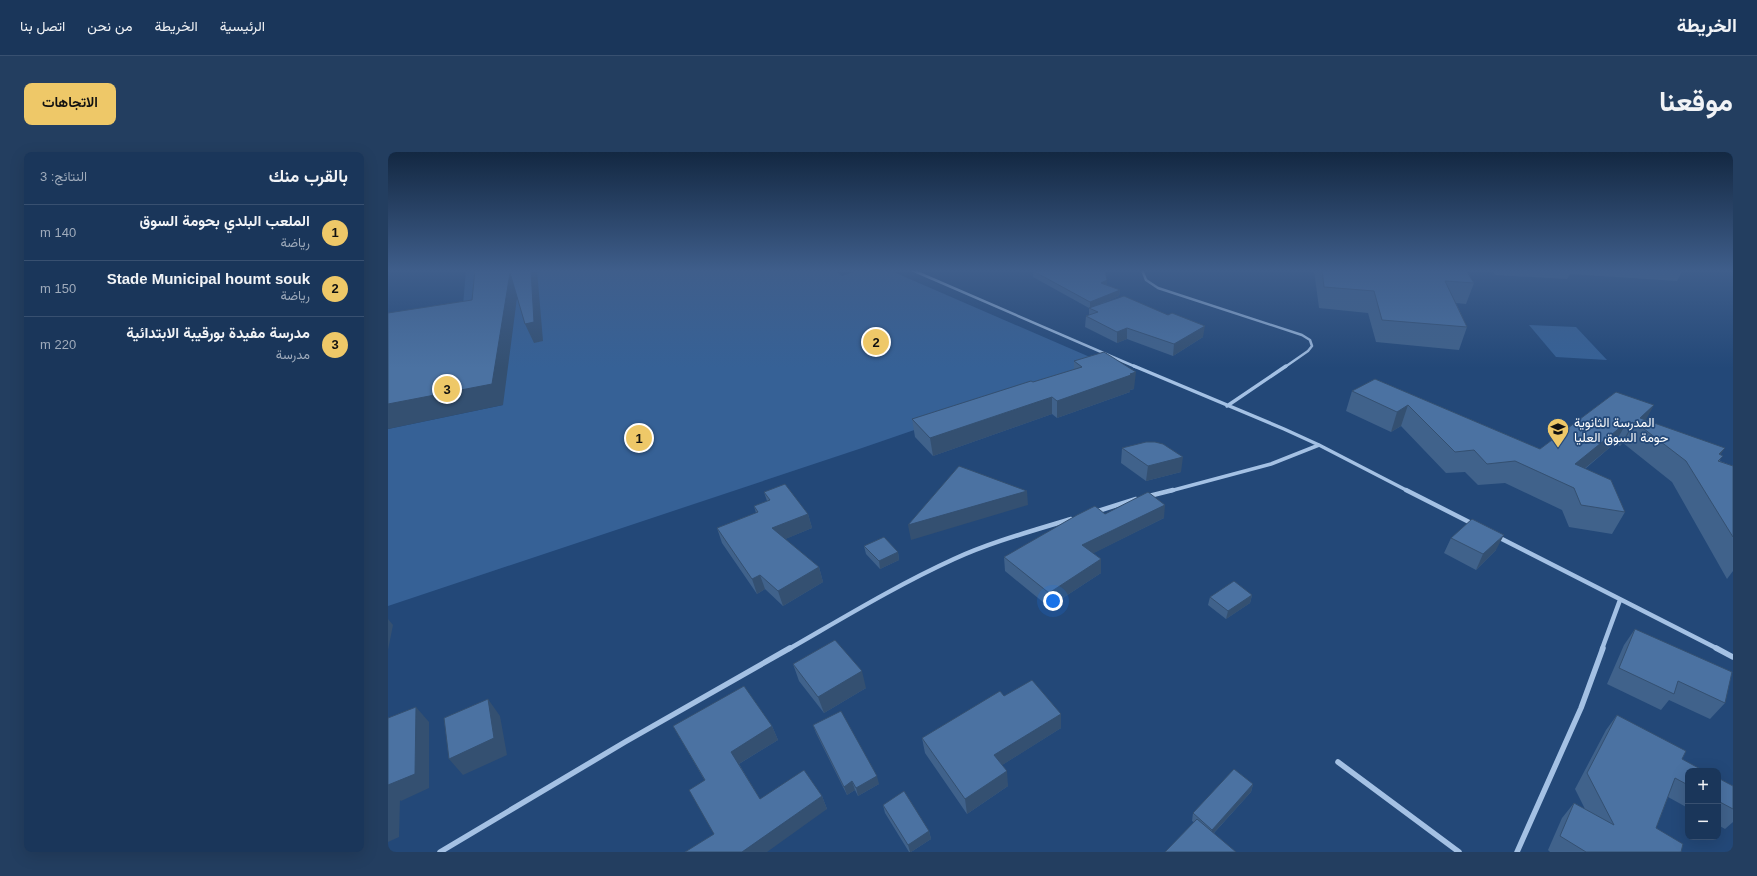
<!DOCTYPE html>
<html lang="ar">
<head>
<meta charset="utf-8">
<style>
  :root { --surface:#1a365a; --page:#233e60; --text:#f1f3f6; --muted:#9fabbb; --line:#385070; --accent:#eec868 }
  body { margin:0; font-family:Helvetica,Vazirmatn,sans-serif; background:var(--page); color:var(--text); direction:rtl }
  .controls { position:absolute; right:12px; bottom:12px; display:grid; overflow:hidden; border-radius:8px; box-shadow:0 4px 16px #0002 }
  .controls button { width:36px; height:36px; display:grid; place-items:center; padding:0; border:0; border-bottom:1px solid var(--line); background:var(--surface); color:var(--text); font:20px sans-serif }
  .you { position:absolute; left:665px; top:449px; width:14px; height:14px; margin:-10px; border:3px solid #fff; border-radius:50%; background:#1a73e8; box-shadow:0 0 0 6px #1a73e833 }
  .badge { display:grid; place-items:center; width:26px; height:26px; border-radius:50%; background:var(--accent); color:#111; font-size:13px; font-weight:700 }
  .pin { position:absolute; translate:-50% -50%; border:2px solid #fff; box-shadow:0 1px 4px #0006 }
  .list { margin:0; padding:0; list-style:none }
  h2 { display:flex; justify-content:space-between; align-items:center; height:52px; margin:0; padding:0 16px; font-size:17px }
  h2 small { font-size:13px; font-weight:400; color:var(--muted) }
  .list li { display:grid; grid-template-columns:26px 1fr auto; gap:12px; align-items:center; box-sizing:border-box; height:56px; padding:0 16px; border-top:1px solid var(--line) }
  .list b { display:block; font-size:15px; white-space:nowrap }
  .list p { margin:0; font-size:13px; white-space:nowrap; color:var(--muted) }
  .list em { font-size:13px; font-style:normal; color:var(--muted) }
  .map { position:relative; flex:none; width:1345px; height:700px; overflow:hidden; direction:ltr; border-radius:8px }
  header { display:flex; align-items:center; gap:24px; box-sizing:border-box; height:56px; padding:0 20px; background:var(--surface); border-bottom:1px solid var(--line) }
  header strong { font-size:19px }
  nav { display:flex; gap:22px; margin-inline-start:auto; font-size:14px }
  .intro { display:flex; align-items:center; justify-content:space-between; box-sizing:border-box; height:96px; padding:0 24px }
  h1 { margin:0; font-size:28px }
  .button { padding:10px 18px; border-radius:8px; background:var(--accent); color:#111; font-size:14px; font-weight:700 }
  main { display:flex; gap:24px; padding:0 24px }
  aside { flex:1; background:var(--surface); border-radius:8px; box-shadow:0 4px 16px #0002 }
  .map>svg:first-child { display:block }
</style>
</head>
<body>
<header>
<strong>الخريطة</strong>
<nav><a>الرئيسية</a><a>الخريطة</a><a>من نحن</a><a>اتصل بنا</a></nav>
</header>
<div class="intro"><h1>موقعنا</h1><a class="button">الاتجاهات</a></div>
<main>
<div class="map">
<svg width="1345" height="700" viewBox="0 0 1345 700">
  <rect width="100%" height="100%" fill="#234878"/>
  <path fill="#366196" d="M 78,118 L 447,118 L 454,124 L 472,118 L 501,118 L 718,212 L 474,296 L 0,454 L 0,277 L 115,253 L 74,166 Z
    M 1141,173 L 1188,175 L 1219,208 L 1168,205 Z"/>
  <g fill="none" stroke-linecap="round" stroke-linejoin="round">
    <path stroke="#a4c1e4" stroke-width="2.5" d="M 524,118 L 748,215
      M 754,118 L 758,128 L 770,136 L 914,183 L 922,188 L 924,194 L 920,199 L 897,215"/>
    <path stroke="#a4c1e4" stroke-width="3.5" d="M 746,214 L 896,277 L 931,293 L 1020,339
      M 839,254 L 898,214
      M 782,339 L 883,312 L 931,293"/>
    <path stroke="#a4c1e4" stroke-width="4.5" d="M 1018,338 L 1085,372
      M 761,344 L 785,338
      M 707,360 L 748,347
      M 1110,385 L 1330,497
      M 401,497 C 455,466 509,433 566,407 C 603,390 644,379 683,367
      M 1214,497 L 1232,448"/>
    <path stroke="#a4c1e4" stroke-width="5.5" d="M 1328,496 L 1345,505
      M 950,610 L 1071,700
      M 52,700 L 237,590 L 402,496
      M 1129,700 L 1193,556 L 1215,496"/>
  </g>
  <path fill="#40628b" d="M 926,118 L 1078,118 L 1086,131 L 1078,152 L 1068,151 L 1079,175 L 1071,198 L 988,190 L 980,161 L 931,156 Z
    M 1103,118 L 1295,118 L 1289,129 L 1182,122 L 1179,127 L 1107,123 Z
    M 645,119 L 719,134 L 732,138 L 731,144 L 717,150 L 815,185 L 785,204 L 739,187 L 729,191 L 697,175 L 698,164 L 701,163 L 701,156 L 645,125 Z
    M 686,209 L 746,237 L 742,238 L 742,240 L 669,266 L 664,262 L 545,304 L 527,285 L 524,267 L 686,217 Z
    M 987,227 L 1152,297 L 1228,240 L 1258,268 L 1333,303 L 1332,309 L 1345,314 L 1345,419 L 1339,427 L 1284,330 L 1235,291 L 1232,294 L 1227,291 L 1197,317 L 1237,360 L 1224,382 L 1181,375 L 1174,358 L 1117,331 L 1090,333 L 1077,320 L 1058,321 L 1013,274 L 1003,280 L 958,259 L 964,239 Z
    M 734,296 L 793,320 L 758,329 L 733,311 Z
    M 376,340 L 420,362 L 424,376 L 397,387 L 431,415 L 435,430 L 395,454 L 377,437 L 369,442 L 334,391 L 329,376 L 368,361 L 366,354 L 379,349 Z
    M 717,362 L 776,366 L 705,401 L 713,407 L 713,421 L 661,455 L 617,419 L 616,405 Z
    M 1063,386 L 1108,398 L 1088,418 L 1056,401 Z
    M 476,394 L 510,400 L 511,408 L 492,417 L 478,402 Z
    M 864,443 L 862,451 L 838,467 L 820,453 L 822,445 Z
    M 1247,477 L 1337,551 L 1322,567 L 1281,548 L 1273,558 L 1219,532 L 1236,493 Z
    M 405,512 L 478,536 L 436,561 L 411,529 Z
    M 616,544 L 673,562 L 673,576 L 614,613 L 620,634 L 579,662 L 537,601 L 534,586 Z
    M 1229,563 L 1294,607 L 1300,619 L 1300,656 L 1280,645 L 1268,676 L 1293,700 L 1162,700 L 1160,698 L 1174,666 L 1186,651 L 1197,657 L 1187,637 L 1218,578 Z
    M 425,573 L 491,632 L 470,644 L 467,638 L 459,643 L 428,581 Z
    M 285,574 L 384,574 L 390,588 L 351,612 L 372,647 L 434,644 L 439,657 L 326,682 L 317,629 Z
    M 1330,626 L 1345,634 L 1345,670 L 1337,677 L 1330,673 Z
    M 865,632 L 863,640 L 826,681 L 804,669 L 805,661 Z
    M 495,653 L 541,679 L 543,687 L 523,700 L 521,700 L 497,661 Z"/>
  <path fill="#345071" d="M 143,118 L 149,118 L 155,189 L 146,191 L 137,172 Z
    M 122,121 L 130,138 L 115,253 L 0,277 L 0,252 Z
    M 719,128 L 719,134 L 713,131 Z
    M 732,138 L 731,144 L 702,156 L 702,150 Z
    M 817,174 L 815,185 L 785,204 L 786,192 Z
    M 739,176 L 739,187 L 729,191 L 729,180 Z
    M 748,220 L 746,237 L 742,238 L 742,240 L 669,266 L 669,249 Z
    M 664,245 L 664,262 L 545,304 L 542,286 Z
    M 1020,253 L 1013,274 L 1003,280 L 1009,260 Z
    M 1266,253 L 1255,273 L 1252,266 Z
    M 1239,270 L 1227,291 L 1178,332 L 1187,312 Z
    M 1247,270 L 1235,291 L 1232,294 L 1244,273 Z
    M 1337,296 L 1323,317 L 1331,302 Z
    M 795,305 L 793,320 L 758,329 L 760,314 Z
    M 639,339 L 640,353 L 523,388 L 520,373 Z
    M 777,353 L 776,366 L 694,407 L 694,393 Z
    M 420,362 L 424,376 L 388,391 L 384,376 Z
    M 1116,383 L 1108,398 L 1088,418 L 1095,402 Z
    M 510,400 L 511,408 L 492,417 L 491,409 Z
    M 713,407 L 713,421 L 661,455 L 661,441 Z
    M 431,415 L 435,430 L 395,454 L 390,439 Z
    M 372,423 L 377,437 L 369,442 L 364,427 Z
    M 864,443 L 862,451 L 838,467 L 840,459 Z
    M 0,467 L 5,473 L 0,498 Z
    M 474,519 L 478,536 L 436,561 L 430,545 Z
    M 100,547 L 112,564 L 119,603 L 75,623 L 61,607 Z
    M 28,555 L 41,570 L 41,636 L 13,649 L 12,648 L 11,685 L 0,690 L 0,633 Z
    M 673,562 L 673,576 L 608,617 L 606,603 Z
    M 384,574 L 390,588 L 349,613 L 343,600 Z
    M 619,619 L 620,634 L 579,662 L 577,647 Z
    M 489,624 L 491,632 L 470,644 L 468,636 Z
    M 464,629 L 467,638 L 459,643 L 456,635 Z
    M 865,632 L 863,640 L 822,685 L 824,678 Z
    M 434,644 L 439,657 L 379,700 L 354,700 Z
    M 541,679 L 543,687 L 523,700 L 522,700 L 520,693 Z"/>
  <path fill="#4b72a2" stroke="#345071" d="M 87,118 L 143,118 L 146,170 L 137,172 L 122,121 L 104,232 L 0,252 L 0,161 L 84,148 Z
    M 645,118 L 717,118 L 719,128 L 713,131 L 732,138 L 702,150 L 645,119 Z
    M 934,118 L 1078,118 L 1086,131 L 1057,129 L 1079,175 L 994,168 L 986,139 L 936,135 Z
    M 736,144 L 780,163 L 784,161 L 817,174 L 786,192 L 739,176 L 729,180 L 698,164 L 710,160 L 701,156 Z
    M 716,200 L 748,220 L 742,222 L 743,223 L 669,249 L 664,245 L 542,286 L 524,267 L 643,229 L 645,230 L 694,215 L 686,209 Z
    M 987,227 L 1152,297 L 1228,240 L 1266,253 L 1252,266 L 1337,296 L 1331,302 L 1335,304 L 1330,309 L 1345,314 L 1345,385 L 1298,309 L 1247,270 L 1244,273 L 1239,270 L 1187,312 L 1223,328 L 1237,360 L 1193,353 L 1186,336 L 1127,309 L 1099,312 L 1086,298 L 1067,300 L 1020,253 L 1009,260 L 964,239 Z
    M 758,290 L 767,290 L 775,292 L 795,305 L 760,314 L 734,296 Z
    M 571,314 L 639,339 L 520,373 Z
    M 397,332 L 420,362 L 384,376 L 431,415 L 390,439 L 372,423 L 364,427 L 329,376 L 370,360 L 366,354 L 382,348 L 376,340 Z
    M 760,340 L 777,353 L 694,393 L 713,407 L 661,441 L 616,405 L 689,363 L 707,354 L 717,362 Z
    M 1084,367 L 1116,383 L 1095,402 L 1063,386 Z
    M 496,385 L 510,400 L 491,409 L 476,394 Z
    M 846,429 L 864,443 L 840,459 L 822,445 Z
    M 1247,477 L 1344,520 L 1337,551 L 1290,529 L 1286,542 L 1231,516 Z
    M 447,488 L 474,519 L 430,545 L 405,512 Z
    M 644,528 L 673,562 L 606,603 L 619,619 L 577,647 L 534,586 L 612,539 L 616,544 Z
    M 356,534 L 384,574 L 343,600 L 372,647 L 416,618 L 434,644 L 354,700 L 297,700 L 326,682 L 301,638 L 317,628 L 285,574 Z
    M 100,547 L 106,586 L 61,607 L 56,566 Z
    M 28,555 L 27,622 L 0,633 L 0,566 Z
    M 453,559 L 489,624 L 468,636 L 464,629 L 456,635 L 425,573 Z
    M 1229,563 L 1298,599 L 1294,607 L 1316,619 L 1300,619 L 1300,633 L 1287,626 L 1268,676 L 1295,692 L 1293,700 L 1198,700 L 1172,684 L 1186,651 L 1226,673 L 1199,621 Z
    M 846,617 L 865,632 L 824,678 L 805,661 Z
    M 1330,626 L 1345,634 L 1345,657 L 1330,649 Z
    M 516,639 L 541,679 L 520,693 L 495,653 Z
    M 809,667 L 848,700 L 777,700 Z"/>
  <linearGradient id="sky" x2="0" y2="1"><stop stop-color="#132842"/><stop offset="0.55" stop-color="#3f5e8b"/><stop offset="1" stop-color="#3f5e8b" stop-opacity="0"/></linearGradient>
  <rect width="1345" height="216" fill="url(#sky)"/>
  <defs>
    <g id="school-pin" transform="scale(1.15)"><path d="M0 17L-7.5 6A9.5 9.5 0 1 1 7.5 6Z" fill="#eec868" stroke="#234878"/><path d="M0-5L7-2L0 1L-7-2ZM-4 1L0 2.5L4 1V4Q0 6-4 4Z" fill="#111"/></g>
  </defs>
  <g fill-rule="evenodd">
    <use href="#school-pin" x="1170" y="277"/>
  </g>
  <g text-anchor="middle" stroke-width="3.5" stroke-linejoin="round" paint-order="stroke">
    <g font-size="13" fill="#fff" stroke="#234878" text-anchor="start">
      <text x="1186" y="275">المدرسة الثانوية<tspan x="1186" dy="15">حومة السوق العليا</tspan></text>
    </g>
  </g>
</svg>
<div class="controls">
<button>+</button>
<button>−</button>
</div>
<div class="you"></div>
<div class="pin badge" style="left:251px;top:286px">1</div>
<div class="pin badge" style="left:488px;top:190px">2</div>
<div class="pin badge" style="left:59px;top:237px">3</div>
</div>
<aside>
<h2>بالقرب منك<small>النتائج: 3</small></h2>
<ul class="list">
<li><span class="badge">1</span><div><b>الملعب البلدي بحومة السوق</b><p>رياضة</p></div><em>140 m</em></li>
<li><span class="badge">2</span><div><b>Stade Municipal houmt souk</b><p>رياضة</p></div><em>150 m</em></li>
<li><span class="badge">3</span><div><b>مدرسة مفيدة بورقيبة الابتدائية</b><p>مدرسة</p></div><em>220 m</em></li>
</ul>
</aside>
</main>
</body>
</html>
